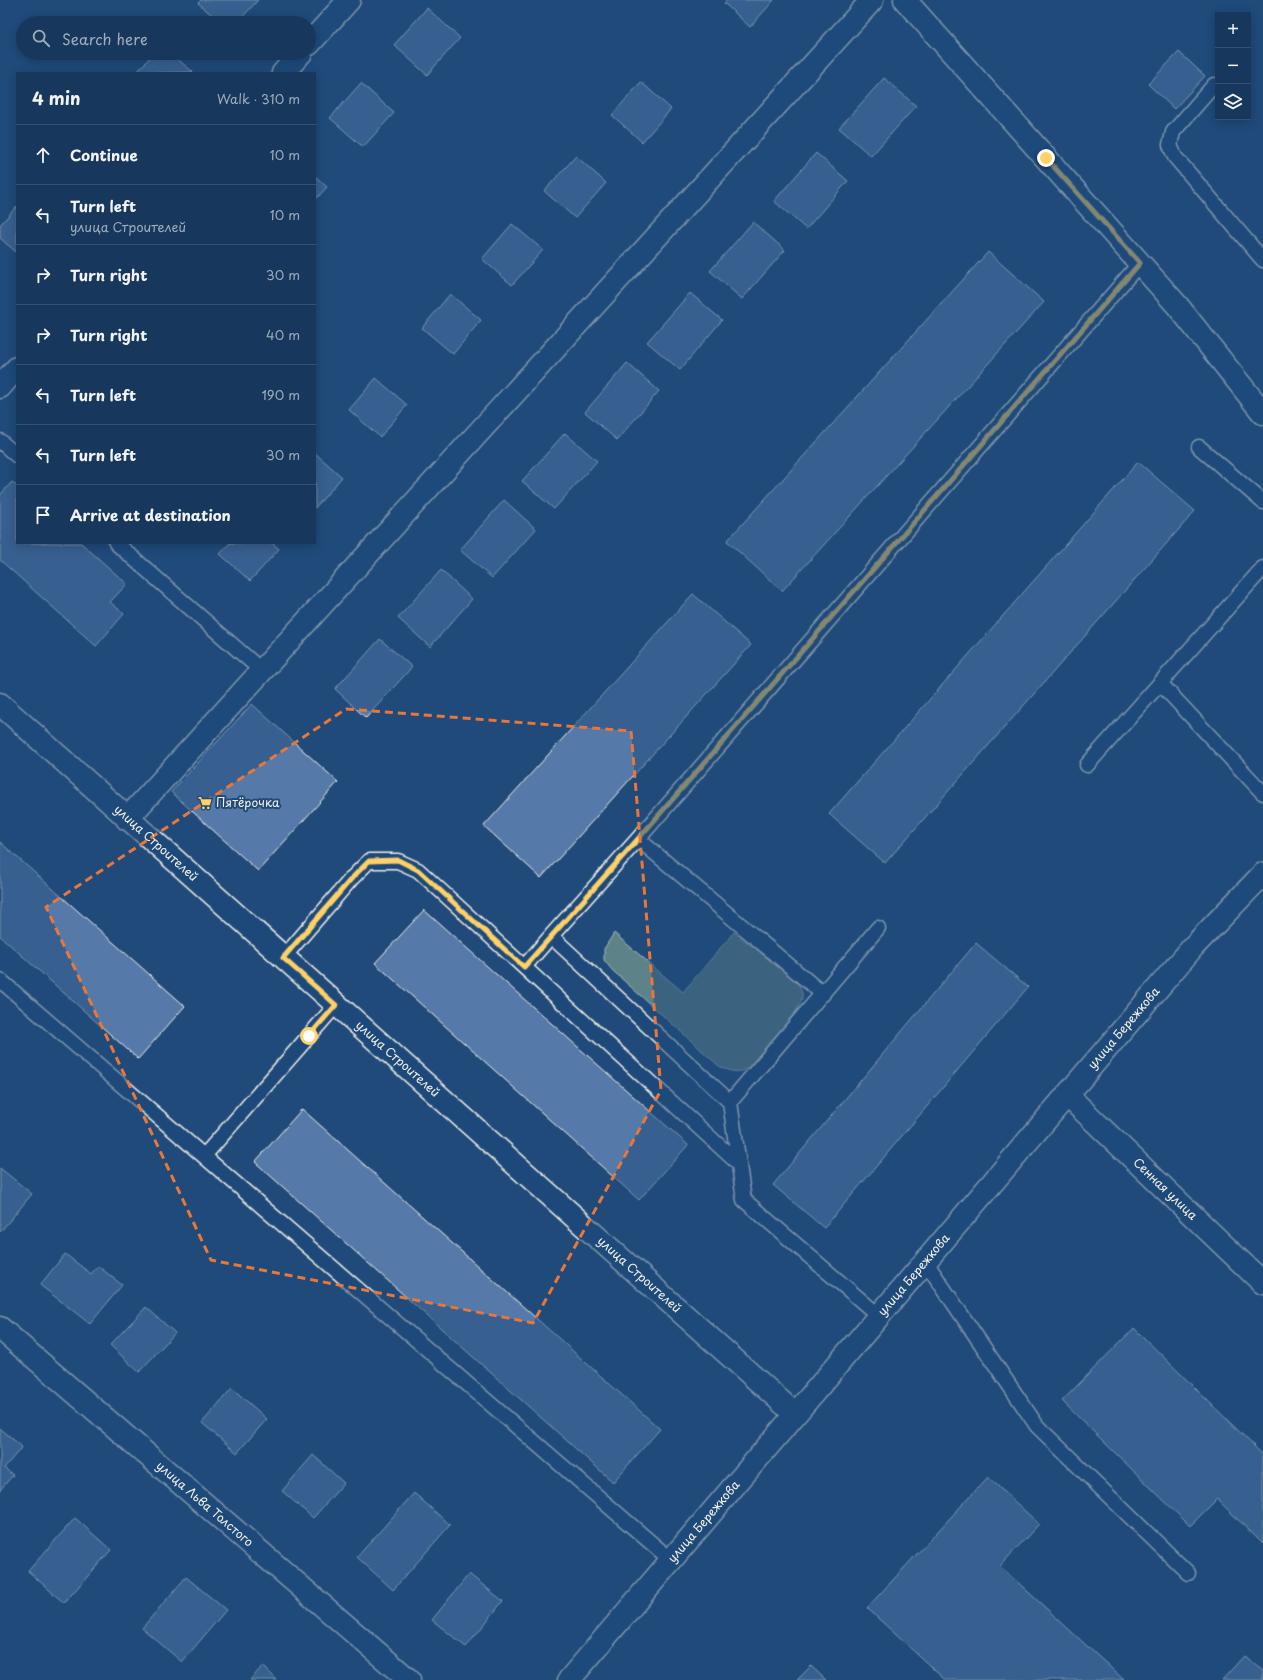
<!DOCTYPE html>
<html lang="en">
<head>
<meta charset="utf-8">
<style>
  :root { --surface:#17385c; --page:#244365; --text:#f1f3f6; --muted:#9eacbb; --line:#365272 }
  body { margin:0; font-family:"Playpen Sans",sans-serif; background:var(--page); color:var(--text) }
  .controls { position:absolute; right:12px; top:12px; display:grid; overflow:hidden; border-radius:0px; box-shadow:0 2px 10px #0003 }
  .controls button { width:36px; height:36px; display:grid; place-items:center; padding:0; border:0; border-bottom:1px solid var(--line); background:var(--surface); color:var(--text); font:20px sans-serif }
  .stop { position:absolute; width:12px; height:12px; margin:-9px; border:3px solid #ffd166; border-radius:50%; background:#fff }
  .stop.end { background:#ffd166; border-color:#fff; box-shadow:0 1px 4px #0008 }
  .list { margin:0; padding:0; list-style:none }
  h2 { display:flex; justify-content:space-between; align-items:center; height:52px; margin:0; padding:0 16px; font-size:17px }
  h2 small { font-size:13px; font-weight:400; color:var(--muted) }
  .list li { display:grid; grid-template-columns:26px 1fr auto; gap:12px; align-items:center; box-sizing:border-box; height:60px; padding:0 16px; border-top:1px solid var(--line) }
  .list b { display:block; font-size:15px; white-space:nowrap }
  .list p { margin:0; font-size:13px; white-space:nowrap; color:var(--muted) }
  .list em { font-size:13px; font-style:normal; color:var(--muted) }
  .icon { flex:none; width:22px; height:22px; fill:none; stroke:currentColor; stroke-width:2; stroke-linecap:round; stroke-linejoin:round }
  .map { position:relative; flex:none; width:1263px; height:1680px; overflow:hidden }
  .search { position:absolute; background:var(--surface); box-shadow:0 2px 10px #0003; left:16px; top:16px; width:300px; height:44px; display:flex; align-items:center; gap:10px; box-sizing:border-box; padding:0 14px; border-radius:22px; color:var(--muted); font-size:15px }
  .panel { position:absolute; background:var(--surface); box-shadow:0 2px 10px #0003; left:16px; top:72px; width:300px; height:472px; border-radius:0px }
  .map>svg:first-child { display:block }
</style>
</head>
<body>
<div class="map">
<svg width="1263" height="1680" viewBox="0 0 1263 1680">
  <rect width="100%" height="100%" fill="#1f4a7a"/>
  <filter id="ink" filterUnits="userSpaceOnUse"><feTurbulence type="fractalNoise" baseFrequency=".025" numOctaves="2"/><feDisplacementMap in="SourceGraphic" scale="8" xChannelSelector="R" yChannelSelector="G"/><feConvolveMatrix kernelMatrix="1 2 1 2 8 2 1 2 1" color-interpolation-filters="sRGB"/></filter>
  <g filter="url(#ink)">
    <path fill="#5d8287" stroke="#a8bab8" d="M 734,932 L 794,979 C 804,992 805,995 797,1010 L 748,1068 C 737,1074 731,1072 719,1066 L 612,970 L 604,960 L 604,949 L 614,933 L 683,992 Z"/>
    <path fill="#5579a8" stroke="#f4f1e8" d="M 201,0 L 258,0 L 237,23 L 221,23 L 198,3 Z
      M 727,0 L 774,0 L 750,27 L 724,3 Z
      M 427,8 L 460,38 L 427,75 L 394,45 Z
      M 1179,52 L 1205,76 L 1174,109 L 1148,84 Z
      M 154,53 L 170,53 L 193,72 L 136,73 Z
      M 884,78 L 916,106 L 871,156 L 839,128 Z
      M 641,82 L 671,109 L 642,142 L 612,115 Z
      M 361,83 L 394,113 L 363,147 L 330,118 Z
      M 816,153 L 848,181 L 806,229 L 774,201 Z
      M 576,156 L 606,183 L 575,218 L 544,191 Z
      M 315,176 L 327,187 L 315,200 Z
      M 17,206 L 17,253 L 0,238 L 0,225 Z
      M 753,222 L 785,250 L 742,299 L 710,271 Z
      M 512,224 L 543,250 L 512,285 L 482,259 Z
      M 988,252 L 1044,302 L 782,591 L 727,541 Z
      M 690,293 L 722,320 L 680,370 L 647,342 Z
      M 450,294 L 481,320 L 453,354 L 422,328 Z
      M 627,363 L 659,391 L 617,440 L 585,412 Z
      M 376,378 L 407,405 L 380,437 L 349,410 Z
      M 565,433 L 597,461 L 554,509 L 522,481 Z
      M 315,453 L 342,477 L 315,508 Z
      M 1138,462 L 1195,511 L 885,863 L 829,814 Z
      M 12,482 L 17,486 L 17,543 L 81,543 L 127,584 L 110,602 L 124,614 L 96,646 L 0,560 L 0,495 Z
      M 504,500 L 536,529 L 492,578 L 460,550 Z
      M 230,543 L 272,543 L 279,549 L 250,581 L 220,554 Z
      M 441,570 L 472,599 L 430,647 L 398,618 Z
      M 693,594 L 751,645 L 541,878 L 484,826 Z
      M 380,639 L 412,667 L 366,718 L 335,689 Z
      M 252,704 L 338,782 L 258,871 L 171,792 Z
      M 0,842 L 185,1006 L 138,1059 L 0,936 Z
      M 424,910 L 688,1145 L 639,1200 L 375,963 Z
      M 976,943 L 1028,987 L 824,1228 L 773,1185 Z
      M 302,1109 L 660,1429 L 613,1482 L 255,1162 Z
      M 0,1168 L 32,1194 L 0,1232 Z
      M 65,1254 L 91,1274 L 98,1266 L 122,1285 L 90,1324 L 40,1285 Z
      M 146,1307 L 175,1333 L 139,1372 L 110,1345 Z
      M 1134,1328 L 1263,1455 L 1263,1544 L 1217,1499 L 1190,1526 L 1062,1401 Z
      M 232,1388 L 267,1419 L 237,1453 L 202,1423 Z
      M 0,1428 L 22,1447 L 4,1468 L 13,1475 L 0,1490 Z
      M 313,1455 L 344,1483 L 313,1518 L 282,1491 Z
      M 988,1477 L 1039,1524 L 1000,1566 L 1124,1680 L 945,1680 L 867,1608 Z
      M 414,1493 L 450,1525 L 393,1590 L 357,1557 Z
      M 75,1518 L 111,1550 L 64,1603 L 28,1571 Z
      M 469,1574 L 503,1601 L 466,1647 L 432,1620 Z
      M 186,1577 L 226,1610 L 182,1662 L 142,1628 Z
      M 1244,1656 L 1263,1671 L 1263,1680 L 1222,1680 Z
      M 263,1666 L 277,1680 L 250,1680 Z
      M 811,1666 L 826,1680 L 797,1680 Z"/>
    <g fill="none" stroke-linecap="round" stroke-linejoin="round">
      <g stroke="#f4f1e8" stroke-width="17">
        <path id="lane" d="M 1214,85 L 1173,132 L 1170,145 L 1175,157 L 1263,260
          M 0,441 L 17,456
          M 1199,447 L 1263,502
          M 116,543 L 262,671
          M 1160,683 L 1263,793
          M 1087,765 L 1263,568
          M 638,839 L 823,994
          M 283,958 L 352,878 L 369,861 L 398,861 L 418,870 L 739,1164
          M 524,967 L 551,936
          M 0,980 L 671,1560
          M 730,1102 L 878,928
          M 204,1156 L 336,1005
          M 925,1261 L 1037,1426 L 1188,1573
          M 879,1316 L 744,1200 L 730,1102 L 551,936 L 638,839 L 1140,263"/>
      </g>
      <g stroke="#f4f1e8" stroke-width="25">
        <g id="street">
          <path d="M 905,0 L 1177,305 L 1263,413"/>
          <path d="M 309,44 L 349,0"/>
          <path d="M 283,73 L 301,53"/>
          <path d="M 0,387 L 17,368"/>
          <path d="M 127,819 L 872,0"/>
          <path id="s1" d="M 1067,1095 L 1263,1283"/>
          <path id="s2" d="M 0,1328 L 409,1680"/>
        </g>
      </g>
      <g stroke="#f4f1e8" stroke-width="25">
        <g id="secondary">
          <path id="s3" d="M 0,704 L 795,1414"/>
          <path id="s4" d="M 569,1680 L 1193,947 L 1263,874"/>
        </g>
      </g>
      <use href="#lane" stroke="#1f4a7a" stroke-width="14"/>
      <use href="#street" stroke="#1f4a7a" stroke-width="22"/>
      <use href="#secondary" stroke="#1f4a7a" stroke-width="22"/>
    </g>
  </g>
  <g fill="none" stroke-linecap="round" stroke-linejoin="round" filter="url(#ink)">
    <path stroke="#ffd166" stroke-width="5" d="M 309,1036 L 336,1005 L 283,958 L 352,878 L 369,861 L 398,860 L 418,870 L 524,967 L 638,839 L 1140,263 L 1046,158"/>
  </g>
  <path d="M0 0H1263V1680H0ZM 346,709 L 631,731 L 661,1090 L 533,1323 L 211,1260 L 46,907 Z" fill="#1f4a7a" fill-opacity=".55" fill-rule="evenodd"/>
  <path fill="none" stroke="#ea7738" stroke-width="3" stroke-dasharray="8 5" stroke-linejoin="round" d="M 346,709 L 631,731 L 661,1090 L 533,1323 L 211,1260 L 46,907 Z"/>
  <defs>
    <g id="supermarket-bare" transform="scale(1.08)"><path d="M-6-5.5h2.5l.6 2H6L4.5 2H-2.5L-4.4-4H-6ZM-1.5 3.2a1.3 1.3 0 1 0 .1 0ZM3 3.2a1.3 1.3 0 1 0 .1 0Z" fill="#ffd166" stroke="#1f4a7a" stroke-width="2.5" paint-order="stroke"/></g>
  </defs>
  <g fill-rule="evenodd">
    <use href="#supermarket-bare" x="205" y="803"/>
  </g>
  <g text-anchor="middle" stroke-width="4" stroke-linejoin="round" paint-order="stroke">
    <g font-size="12" fill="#f4f1e8" stroke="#1f4a7a" text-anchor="start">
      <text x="216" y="807">Пятёрочка</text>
    </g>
    <g font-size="12" fill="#f4f1e8" stroke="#1f4a7a">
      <text dy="4" stroke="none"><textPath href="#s3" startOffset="209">улица Строителей</textPath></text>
      <text dy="4" stroke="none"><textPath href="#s4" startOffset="856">улица Бережкова</textPath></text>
      <text dy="4" stroke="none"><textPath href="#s3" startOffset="533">улица Строителей</textPath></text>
      <text dy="4" stroke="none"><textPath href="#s1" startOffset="136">Сенная улица</textPath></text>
      <text dy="4" stroke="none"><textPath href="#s3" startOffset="857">улица Строителей</textPath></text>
      <text dy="4" stroke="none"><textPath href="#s4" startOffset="532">улица Бережкова</textPath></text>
      <text dy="4" stroke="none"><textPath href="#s2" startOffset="270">улица Льва Толстого</textPath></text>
      <text dy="4" stroke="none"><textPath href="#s4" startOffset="208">улица Бережкова</textPath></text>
    </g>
  </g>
</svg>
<div class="controls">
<button>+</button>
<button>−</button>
<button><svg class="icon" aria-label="layers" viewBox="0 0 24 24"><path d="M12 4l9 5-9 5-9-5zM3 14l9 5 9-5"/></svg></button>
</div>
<div class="stop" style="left:309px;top:1036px"></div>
<div class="stop end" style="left:1046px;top:158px"></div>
<div class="search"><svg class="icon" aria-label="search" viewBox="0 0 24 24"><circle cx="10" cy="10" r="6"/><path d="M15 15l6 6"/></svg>Search here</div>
<section class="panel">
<h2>4 min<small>Walk · 310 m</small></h2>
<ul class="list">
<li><svg class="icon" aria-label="ahead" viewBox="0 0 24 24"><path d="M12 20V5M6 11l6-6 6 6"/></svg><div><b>Continue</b></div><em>10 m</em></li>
<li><svg class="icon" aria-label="left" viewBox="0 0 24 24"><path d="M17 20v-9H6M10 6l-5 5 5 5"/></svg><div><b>Turn left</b><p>улица Строителей</p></div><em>10 m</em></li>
<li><svg class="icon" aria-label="right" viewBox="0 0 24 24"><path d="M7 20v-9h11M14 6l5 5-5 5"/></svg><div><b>Turn right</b></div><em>30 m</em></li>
<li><svg class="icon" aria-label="right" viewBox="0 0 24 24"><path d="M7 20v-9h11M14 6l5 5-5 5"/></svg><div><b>Turn right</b></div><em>40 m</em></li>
<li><svg class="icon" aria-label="left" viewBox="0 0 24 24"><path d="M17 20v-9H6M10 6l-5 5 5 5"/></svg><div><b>Turn left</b></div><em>190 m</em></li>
<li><svg class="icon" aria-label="left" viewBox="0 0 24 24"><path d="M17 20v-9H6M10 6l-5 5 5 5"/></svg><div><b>Turn left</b></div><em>30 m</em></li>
<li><svg class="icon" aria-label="arrive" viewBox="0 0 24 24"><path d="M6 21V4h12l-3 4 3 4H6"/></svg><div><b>Arrive at destination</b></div></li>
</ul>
</section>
</div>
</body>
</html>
